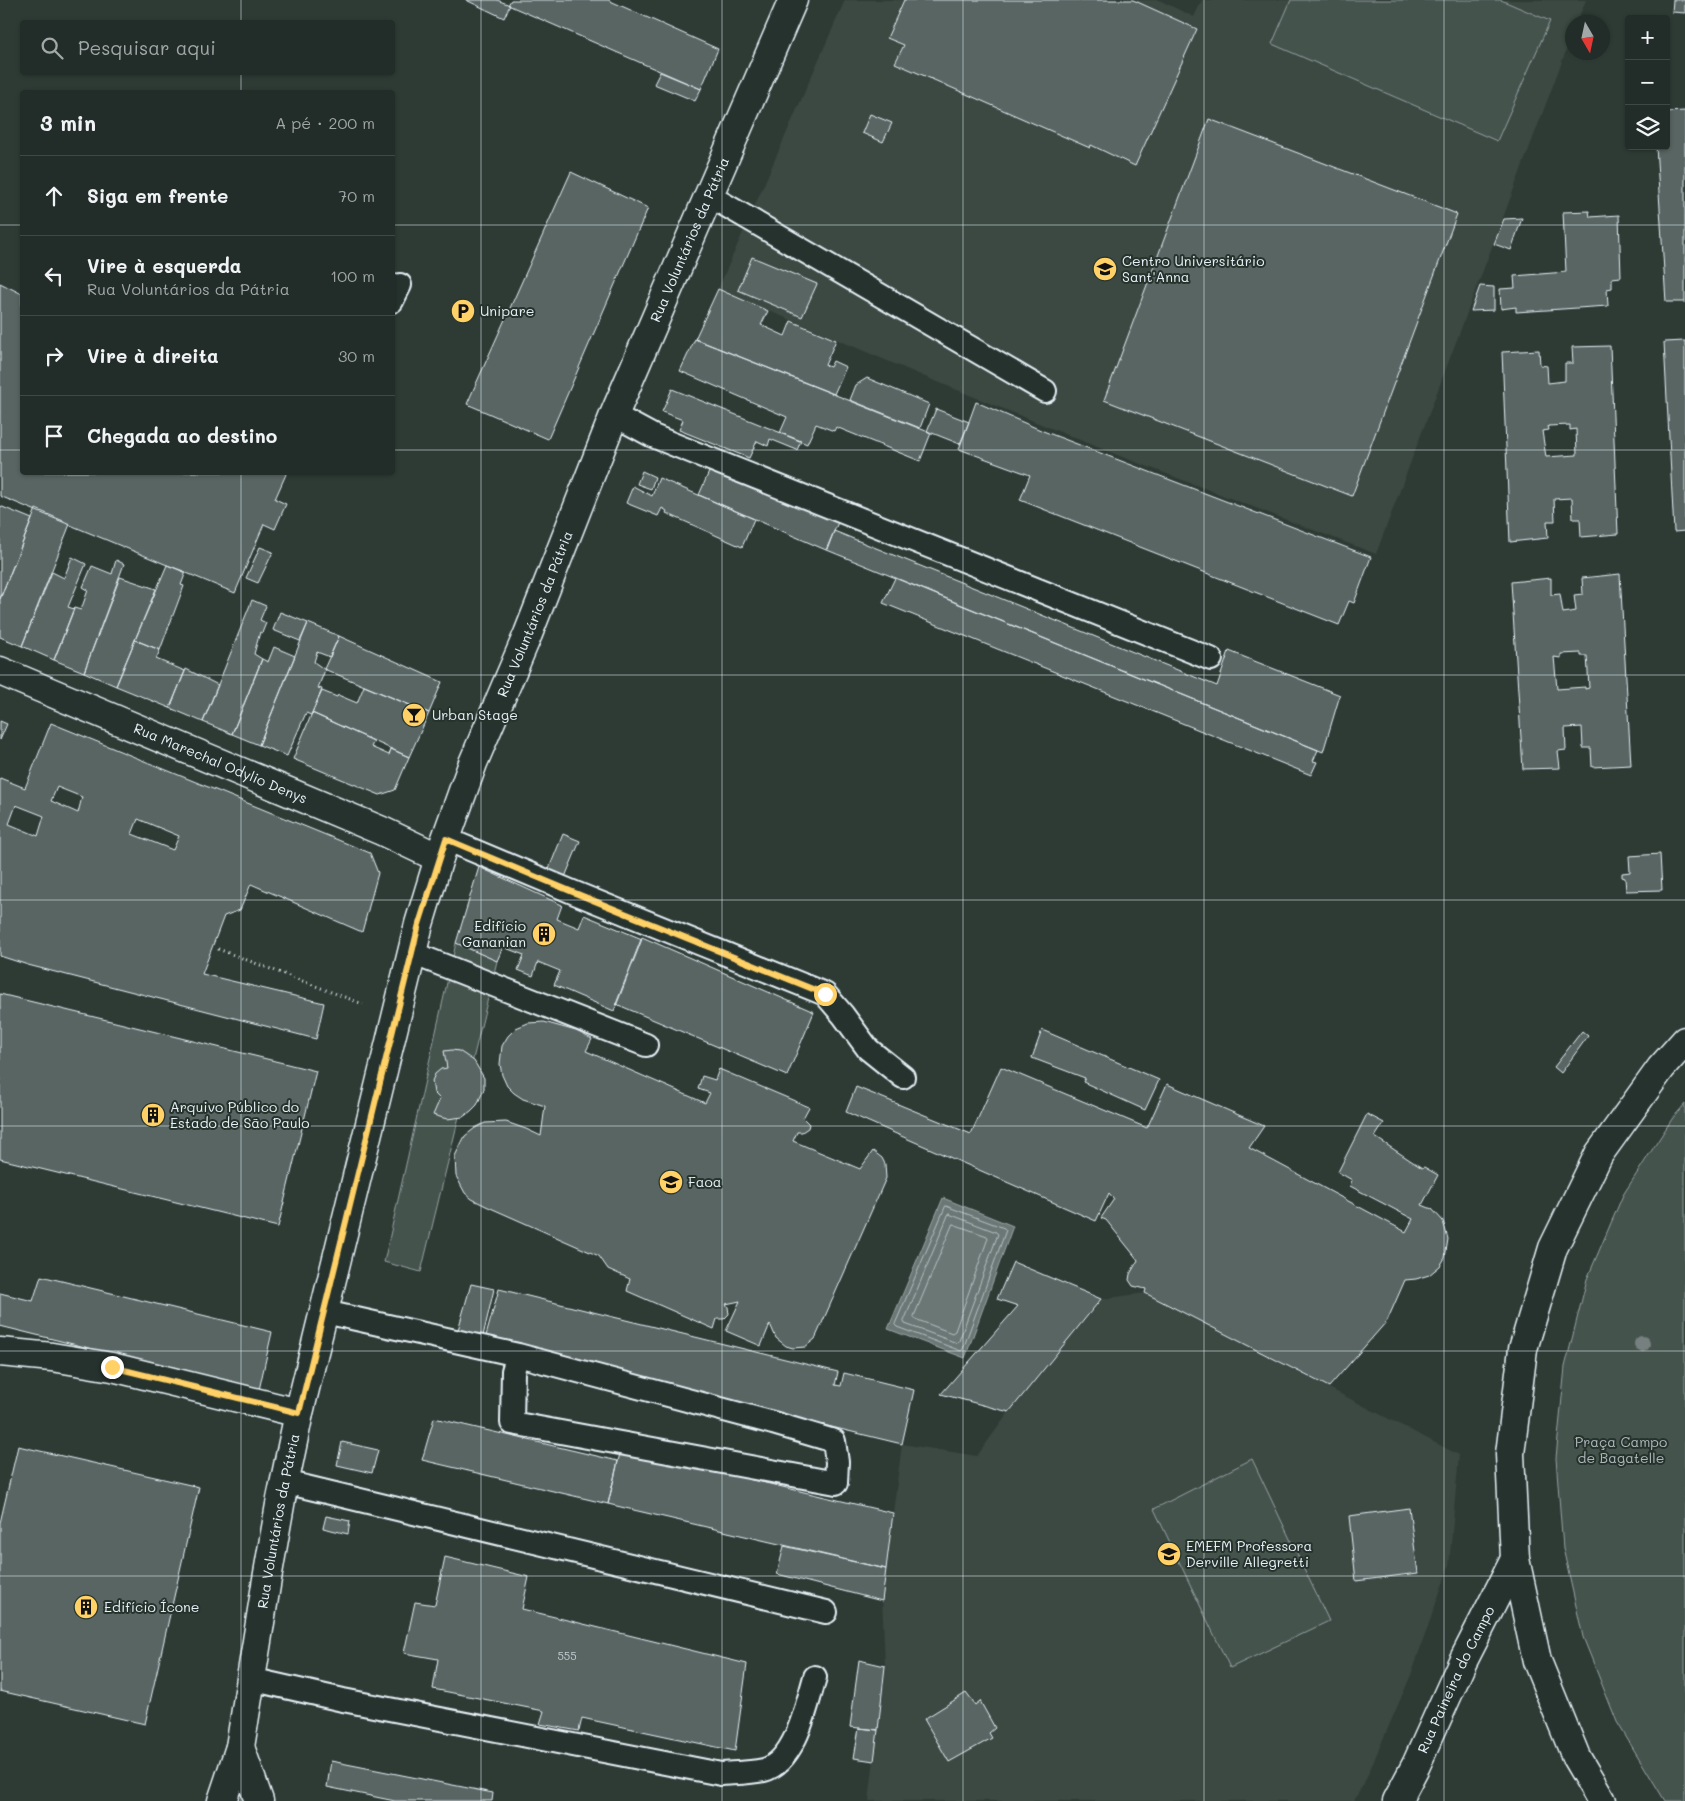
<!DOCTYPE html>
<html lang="pt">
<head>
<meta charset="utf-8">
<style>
  :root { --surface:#222c28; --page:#2a3430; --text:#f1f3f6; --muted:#a2a7a8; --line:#3f4845 }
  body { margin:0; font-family:Mali,sans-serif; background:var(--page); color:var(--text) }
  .controls { position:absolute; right:15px; top:15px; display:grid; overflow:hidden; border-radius:5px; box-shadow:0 1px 4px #0004 }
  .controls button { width:45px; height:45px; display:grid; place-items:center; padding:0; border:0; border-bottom:1px solid var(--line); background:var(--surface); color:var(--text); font:25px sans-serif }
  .compass { position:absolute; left:1565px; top:15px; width:45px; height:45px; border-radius:50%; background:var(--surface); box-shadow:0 1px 4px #0004; rotate:171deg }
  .stop { position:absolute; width:15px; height:15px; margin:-11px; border:4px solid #ffd166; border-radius:50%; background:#fff }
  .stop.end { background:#ffd166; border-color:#fff; box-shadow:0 1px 5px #0008 }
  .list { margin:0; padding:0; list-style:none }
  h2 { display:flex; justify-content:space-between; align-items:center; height:65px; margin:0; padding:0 20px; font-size:21px }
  h2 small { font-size:16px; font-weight:400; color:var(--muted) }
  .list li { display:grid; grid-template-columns:32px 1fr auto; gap:15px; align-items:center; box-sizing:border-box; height:80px; padding:0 20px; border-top:1px solid var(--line) }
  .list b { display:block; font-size:19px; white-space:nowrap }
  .list p { margin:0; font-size:16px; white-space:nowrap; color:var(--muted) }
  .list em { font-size:16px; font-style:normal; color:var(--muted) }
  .icon { flex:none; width:28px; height:28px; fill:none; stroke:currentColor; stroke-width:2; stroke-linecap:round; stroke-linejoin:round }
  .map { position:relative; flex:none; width:1685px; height:1801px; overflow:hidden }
  .search { position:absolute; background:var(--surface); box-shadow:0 1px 4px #0004; left:20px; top:20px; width:375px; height:55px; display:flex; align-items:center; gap:12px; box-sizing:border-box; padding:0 18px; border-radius:5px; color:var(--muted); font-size:19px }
  .panel { position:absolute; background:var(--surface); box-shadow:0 1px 4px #0004; left:20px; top:90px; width:375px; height:385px; border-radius:5px }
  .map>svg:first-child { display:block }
</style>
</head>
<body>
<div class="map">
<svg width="1685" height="1801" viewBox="0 0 1685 1801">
  <rect width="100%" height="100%" fill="#2e3b35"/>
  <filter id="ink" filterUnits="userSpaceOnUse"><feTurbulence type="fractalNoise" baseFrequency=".02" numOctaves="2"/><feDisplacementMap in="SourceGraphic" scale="10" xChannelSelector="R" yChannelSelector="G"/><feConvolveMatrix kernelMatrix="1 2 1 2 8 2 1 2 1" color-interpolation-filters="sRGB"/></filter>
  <g filter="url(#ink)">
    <path fill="#3b4843" d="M 845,0 L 1159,0 L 1194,17 L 1202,0 L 1586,0 L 1577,22 L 1572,22 L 1572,35 L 1376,554 L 1112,453 L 923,376 L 718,289 Z
      M 1145,1293 L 1459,1455 L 1449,1566 L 1411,1675 L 1365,1781 L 1354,1801 L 869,1801 L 885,1666 L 882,1597 L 902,1444 L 977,1456 L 1009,1412 L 1101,1299 Z"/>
    <path fill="#45524e" stroke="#96a2a3" d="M 1291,0 L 1501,0 L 1550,21 L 1497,141 L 1272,44 Z
      M 456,943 L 497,961 L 421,1272 L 384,1262 Z
      M 1685,1104 L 1685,1801 L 1665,1801 L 1617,1722 L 1583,1637 L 1563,1548 L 1556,1458 L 1565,1367 L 1587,1279 L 1623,1195 L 1672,1119 Z
      M 1252,1459 L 1329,1621 L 1230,1668 L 1154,1509 Z"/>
    <path fill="#6b7775" stroke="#9da8a9" d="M 943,1198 L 1013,1226 L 965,1358 L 888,1329 Z"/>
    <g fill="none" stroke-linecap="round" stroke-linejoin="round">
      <path stroke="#b6c0c4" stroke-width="1" d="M 946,1206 L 1004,1228 L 1006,1230 L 963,1349 L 961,1351 L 897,1327 L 895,1325 Z
        M 949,1214 L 996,1232 L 998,1234 L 959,1341 L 957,1343 L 905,1324 L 904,1322 Z
        M 953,1224 L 987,1236 L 988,1238 L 955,1331 L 952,1333 L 915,1319 L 914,1317 Z"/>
    </g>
    <path fill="#596563" stroke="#e8f1f8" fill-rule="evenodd" d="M 466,0 L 497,0 L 510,5 L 504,18 Z
      M 511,0 L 608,0 L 718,49 L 701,89 L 508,5 Z
      M 904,0 L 1133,0 L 1197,29 L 1135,166 L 1091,145 L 1090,148 L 895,63 L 904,45 L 887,38 Z
      M 1673,0 L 1685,0 L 1685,13 L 1672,12 Z
      M 660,72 L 701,89 L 695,101 L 654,84 Z
      M 1685,111 L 1685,302 L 1666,302 L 1656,146 L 1666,146 L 1666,112 Z
      M 870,114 L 892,123 L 883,142 L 862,133 Z
      M 1209,119 L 1457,214 L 1352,496 L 1104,400 Z
      M 571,172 L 648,208 L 548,439 L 467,404 Z
      M 1589,211 L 1590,217 L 1619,215 L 1621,277 L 1612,278 L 1612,288 L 1607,289 L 1608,306 L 1516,312 L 1516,307 L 1501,309 L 1500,289 L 1515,288 L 1514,276 L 1566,272 L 1563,212 Z
      M 1522,218 L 1511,250 L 1494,244 L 1504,219 Z
      M 752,257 L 817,284 L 802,317 L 738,290 Z
      M 0,283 L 22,294 L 22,472 L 287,472 L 275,499 L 286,504 L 275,529 L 264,524 L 235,593 L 0,496 Z
      M 1480,286 L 1494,287 L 1494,310 L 1471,311 Z
      M 718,289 L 768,311 L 761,325 L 785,336 L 791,321 L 836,340 L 825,365 L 830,367 L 833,361 L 846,367 L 834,394 L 695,339 Z
      M 695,339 L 931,433 L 920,461 L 836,427 L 834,431 L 816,424 L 807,444 L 780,433 L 787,417 L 680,371 Z
      M 1685,341 L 1685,531 L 1674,532 L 1664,342 Z
      M 1610,346 L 1618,534 L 1581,537 L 1580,519 L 1573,519 L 1572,498 L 1554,499 L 1555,521 L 1547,521 L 1548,538 L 1510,542 L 1502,352 L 1539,350 L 1540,365 L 1547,366 L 1548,383 L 1565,381 L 1565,363 L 1573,363 L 1572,347 ZM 1570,425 L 1570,430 L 1576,429 L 1577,455 L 1546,457 L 1542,431 L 1549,430 L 1548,426 Z
      M 867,378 L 929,404 L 920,428 L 850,400 L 856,385 Z
      M 672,389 L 801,441 L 797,450 L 770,439 L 768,446 L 757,441 L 749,458 L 679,430 L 683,420 L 662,412 Z
      M 976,402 L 1043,431 L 1371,557 L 1354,603 L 1349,601 L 1339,625 L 1020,500 L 1030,475 L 959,449 Z
      M 936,409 L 969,422 L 960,444 L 927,431 Z
      M 712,465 L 839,520 L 826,550 L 699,495 Z
      M 642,471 L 655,477 L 651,489 L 637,484 Z
      M 659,478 L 754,519 L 742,547 L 666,513 L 667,511 L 662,508 L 658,516 L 626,503 L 633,486 L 652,496 Z
      M 0,506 L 32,519 L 0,599 Z
      M 36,509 L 70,524 L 22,646 L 0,637 L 0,599 Z
      M 834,531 L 1217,686 L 1229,651 L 1340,695 L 1323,752 L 827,550 Z
      M 260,547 L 273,552 L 258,583 L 246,578 Z
      M 72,557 L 86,564 L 68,607 L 74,609 L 54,660 L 22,646 L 52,572 L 64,578 Z
      M 116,560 L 124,564 L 84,672 L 54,660 L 74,608 L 81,610 L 88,590 L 83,587 L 92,566 L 112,574 Z
      M 167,565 L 186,572 L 181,585 L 184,586 L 160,650 L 135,640 Z
      M 1620,574 L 1631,765 L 1592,767 L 1591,748 L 1583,748 L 1582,727 L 1565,728 L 1566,750 L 1558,751 L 1560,768 L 1523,769 L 1511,582 L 1551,578 L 1551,595 L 1560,594 L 1563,613 L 1576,611 L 1574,595 L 1583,594 L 1582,578 ZM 1581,653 L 1581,656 L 1587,656 L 1589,688 L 1585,689 L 1585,687 L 1557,689 L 1554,657 L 1561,658 L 1561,654 Z
      M 120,577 L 156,589 L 116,686 L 84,672 Z
      M 895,578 L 1318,750 L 1313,761 L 1317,762 L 1311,775 L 883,603 Z
      M 252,600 L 266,606 L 260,620 L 266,623 L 262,633 L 260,632 L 254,654 L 262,659 L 232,734 L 203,722 Z
      M 280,612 L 308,623 L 300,641 L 273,630 Z
      M 308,623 L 339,636 L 330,657 L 317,652 L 314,662 L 325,670 L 318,688 L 322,689 L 321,692 L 311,715 L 306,713 L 287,756 L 259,745 Z
      M 339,636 L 442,682 L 429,713 L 324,669 Z
      M 135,640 L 160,650 L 156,659 L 185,671 L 170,708 L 116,686 Z
      M 274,647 L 295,656 L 259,745 L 232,734 L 262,659 L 268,662 Z
      M 186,669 L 218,685 L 203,722 L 170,708 Z
      M 364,686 L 429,713 L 409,757 L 312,713 L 322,691 L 337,697 L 338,695 L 357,703 Z
      M 312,713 L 374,741 L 371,747 L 389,755 L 391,749 L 409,757 L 395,790 L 380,795 L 293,759 Z
      M 0,721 L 7,724 L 0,740 Z
      M 51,723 L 370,853 L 378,873 L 362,932 L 251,884 L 240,910 L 224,916 L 202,974 L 324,1003 L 316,1039 L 28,965 L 0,956 L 0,778 L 25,788 ZM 57,787 L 82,797 L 78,813 L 51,801 ZM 16,805 L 44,816 L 38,836 L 9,824 ZM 138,819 L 179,836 L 173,850 L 132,834 Z
      M 563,834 L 580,841 L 565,877 L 548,871 Z
      M 1660,854 L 1662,890 L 1626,891 L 1625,878 L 1622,877 L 1622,873 L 1630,872 L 1629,856 Z
      M 479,867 L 562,905 L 557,919 L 579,928 L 584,915 L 642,939 L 614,1011 L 554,985 L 560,971 L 538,962 L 533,976 L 518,970 L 524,955 L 503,947 L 497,961 L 456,943 Z
      M 642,937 L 814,1012 L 787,1076 L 616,1004 Z
      M 0,994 L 316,1071 L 278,1227 L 0,1159 Z
      M 544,1022 L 576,1031 L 592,1039 L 586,1051 L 705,1103 L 710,1093 L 698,1089 L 702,1076 L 715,1080 L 719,1069 L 809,1107 L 803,1118 L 809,1124 L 808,1128 L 802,1132 L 797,1132 L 793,1141 L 860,1169 L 873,1151 L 882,1158 L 885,1164 L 886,1178 L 815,1339 L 805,1347 L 793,1348 L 786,1346 L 776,1338 L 770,1324 L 761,1346 L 726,1331 L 740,1301 L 726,1304 L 728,1307 L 729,1314 L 724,1319 L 717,1319 L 714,1329 L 627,1291 L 630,1279 L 608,1269 L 599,1256 L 486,1206 L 472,1199 L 465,1193 L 456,1176 L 455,1156 L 465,1136 L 475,1128 L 485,1123 L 506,1122 L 526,1129 L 541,1136 L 545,1106 L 523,1099 L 514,1093 L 507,1086 L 502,1075 L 500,1064 L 502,1046 L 508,1036 L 516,1028 L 528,1023 Z
      M 1042,1030 L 1159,1080 L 1145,1110 L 1083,1082 L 1085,1078 L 1032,1058 Z
      M 1582,1031 L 1588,1036 L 1561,1073 L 1554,1067 Z
      M 452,1050 L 459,1051 L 474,1061 L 484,1078 L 484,1089 L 477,1105 L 471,1111 L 463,1117 L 447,1119 L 433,1115 L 440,1099 L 434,1093 L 432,1081 L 435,1074 L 441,1069 L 447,1068 L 444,1051 Z
      M 1001,1067 L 1147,1128 L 1167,1084 L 1264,1126 L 1249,1148 L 1406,1232 L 1413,1219 L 1350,1186 L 1352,1180 L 1338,1172 L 1367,1114 L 1384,1123 L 1375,1137 L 1422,1168 L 1424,1167 L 1438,1175 L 1422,1205 L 1432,1209 L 1443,1221 L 1448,1239 L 1445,1258 L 1440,1266 L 1429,1275 L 1416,1279 L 1405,1280 L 1387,1321 L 1329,1387 L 1145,1293 L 1146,1289 L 1133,1286 L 1129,1280 L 1130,1274 L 1138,1260 L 1106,1220 L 1101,1218 L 1114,1199 L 1109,1193 L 1096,1221 L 846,1112 L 856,1087 L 971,1134 Z
      M 1013,1262 L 1101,1299 L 1009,1412 L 941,1394 L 1018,1306 L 997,1299 Z
      M 41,1276 L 272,1332 L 259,1390 L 0,1326 L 0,1293 L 33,1301 Z
      M 471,1284 L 494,1289 L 483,1336 L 458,1330 Z
      M 499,1289 L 838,1372 L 835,1385 L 841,1386 L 844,1373 L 914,1390 L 902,1444 L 484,1343 Z
      M 434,1418 L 618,1461 L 608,1504 L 422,1460 Z
      M 342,1442 L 378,1450 L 372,1473 L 337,1465 Z
      M 18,1446 L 199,1487 L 145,1724 L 0,1691 L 0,1523 Z
      M 621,1449 L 893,1513 L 886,1569 L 608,1504 Z
      M 1409,1508 L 1418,1573 L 1356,1581 L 1349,1516 Z
      M 326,1516 L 350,1521 L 348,1534 L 323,1528 Z
      M 784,1546 L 886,1569 L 882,1601 L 777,1574 Z
      M 445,1557 L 529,1577 L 522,1609 L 747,1664 L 735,1751 L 582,1718 L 579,1731 L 540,1724 L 544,1711 L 433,1689 L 438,1659 L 404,1653 L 415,1602 L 435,1605 Z
      M 859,1660 L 885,1666 L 878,1730 L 850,1727 Z
      M 966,1693 L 975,1705 L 980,1701 L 995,1728 L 989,1733 L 992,1738 L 949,1762 L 924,1719 Z
      M 859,1728 L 878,1730 L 874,1761 L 854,1758 Z
      M 331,1761 L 493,1793 L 492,1801 L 395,1801 L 327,1787 Z"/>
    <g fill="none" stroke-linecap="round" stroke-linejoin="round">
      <g stroke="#e8f1f8" stroke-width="26">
        <path id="lane" d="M 708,195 L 1045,391
          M 392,301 L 400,285
          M 614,415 L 653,436 L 680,447 L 1211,659
          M 446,839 L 575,893 L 825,994 L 843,1015 L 868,1049 L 903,1077
          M 412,953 L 646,1045
          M 325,1312 L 518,1355
          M 518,1355 L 773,1423 L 834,1441 L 837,1462 L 836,1483 L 512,1423 L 513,1371 Z
          M 285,1482 L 826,1612
          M 250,1679 L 343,1700 L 721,1774 C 734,1773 750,1773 764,1770 C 796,1761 807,1704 815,1677"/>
      </g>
      <g stroke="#e8f1f8" stroke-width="31">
        <g id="street">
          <path id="s1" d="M 0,671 L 382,831 L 439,858"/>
          <path d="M 0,1352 L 52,1357 L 112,1367 L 299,1413"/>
        </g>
      </g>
      <g stroke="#e8f1f8" stroke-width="31">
        <g id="secondary">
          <path d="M 240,1747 L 259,1801"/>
          <path id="s2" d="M 222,1801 L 240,1747 L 267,1579 L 281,1499 L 299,1413 L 419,924 L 439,858 L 473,763 L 528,634 L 614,415 L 793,0"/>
          <path id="s3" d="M 1397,1801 L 1416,1765 L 1462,1663 L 1515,1559"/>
        </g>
      </g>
      <g stroke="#e8f1f8" stroke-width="31">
        <path id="highway" d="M 1602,1801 L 1576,1757 L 1537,1661 L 1515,1559 L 1510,1454 L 1523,1349 L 1553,1248 L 1599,1154 L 1661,1068 L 1685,1041"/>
      </g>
      <path stroke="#e8f1f8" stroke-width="3" stroke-dasharray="1 4" stroke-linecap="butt" d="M 218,949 L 363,1004"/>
      <use href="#lane" stroke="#26332d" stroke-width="22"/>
      <use href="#street" stroke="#26332d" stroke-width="28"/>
      <use href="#secondary" stroke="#26332d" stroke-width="28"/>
      <use href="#highway" stroke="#26332d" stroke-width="28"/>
    </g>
    <circle fill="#75807f" cx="1642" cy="1344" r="8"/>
  </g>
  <g fill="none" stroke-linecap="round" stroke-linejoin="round" filter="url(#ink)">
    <path stroke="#ffd166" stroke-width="6" d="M 112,1367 L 299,1413 L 419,924 L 446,839 L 575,893 L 825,994"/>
  </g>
  <path fill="none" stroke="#e8f1f8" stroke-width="1" stroke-opacity="0.55" d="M 241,0 L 241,22M 481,0 L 481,1801M 722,0 L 722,1801M 963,0 L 963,1801M 1204,0 L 1204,1801M 1444,0 L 1444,1801M 241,72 L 241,92M 0,225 L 22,225M 392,225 L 1685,225M 0,450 L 22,450M 392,450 L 1685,450M 241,472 L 241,1801M 0,675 L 1685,675M 0,900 L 1685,900M 0,1126 L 1685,1126M 0,1351 L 1685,1351M 0,1576 L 1685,1576"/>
  <defs>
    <g id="university-disc" transform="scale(1.25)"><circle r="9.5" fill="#ffd166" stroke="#26332d"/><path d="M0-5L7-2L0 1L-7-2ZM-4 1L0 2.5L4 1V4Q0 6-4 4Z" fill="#111"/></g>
    <g id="parking-disc" transform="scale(1.25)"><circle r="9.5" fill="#ffd166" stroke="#26332d"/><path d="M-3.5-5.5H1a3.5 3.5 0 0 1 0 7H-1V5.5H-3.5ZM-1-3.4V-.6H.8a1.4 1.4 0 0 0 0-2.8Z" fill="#111"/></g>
    <g id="bar-disc" transform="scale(1.25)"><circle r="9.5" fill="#ffd166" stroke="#26332d"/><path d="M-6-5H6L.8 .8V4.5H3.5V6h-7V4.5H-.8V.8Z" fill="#111"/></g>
    <g id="building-disc" transform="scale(1.25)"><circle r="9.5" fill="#ffd166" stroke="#26332d"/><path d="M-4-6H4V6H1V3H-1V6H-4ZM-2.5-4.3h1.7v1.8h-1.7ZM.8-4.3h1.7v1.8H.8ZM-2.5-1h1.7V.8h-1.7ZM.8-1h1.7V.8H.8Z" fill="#111"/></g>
    <g id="school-disc" transform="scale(1.25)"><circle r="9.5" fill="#ffd166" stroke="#26332d"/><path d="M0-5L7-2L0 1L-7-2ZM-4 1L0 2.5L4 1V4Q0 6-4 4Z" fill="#111"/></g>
  </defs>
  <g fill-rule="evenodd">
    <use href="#university-disc" x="1105" y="269"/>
    <use href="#parking-disc" x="463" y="311"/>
    <use href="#bar-disc" x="414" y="715"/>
    <use href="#building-disc" x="544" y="934"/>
    <use href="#building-disc" x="153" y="1115"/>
    <use href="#university-disc" x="671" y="1182"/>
    <use href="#school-disc" x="1169" y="1554"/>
    <use href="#building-disc" x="86" y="1607"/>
  </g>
  <g text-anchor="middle" stroke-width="4" stroke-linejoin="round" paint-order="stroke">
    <g font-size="11" fill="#c4ced3">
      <text x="567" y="1660">555</text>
    </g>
    <g font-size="14" fill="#e8f1f8" stroke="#26332d">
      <text dy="5" stroke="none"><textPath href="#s2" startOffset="1636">Rua Voluntários da Pátria</textPath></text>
      <text dy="5" stroke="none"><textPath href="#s2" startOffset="1231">Rua Voluntários da Pátria</textPath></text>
      <text dy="5" stroke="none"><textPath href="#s1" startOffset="239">Rua Marechal Odylio Denys</textPath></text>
      <text dy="5" stroke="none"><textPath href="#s2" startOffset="286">Rua Voluntários da Pátria</textPath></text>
      <text dy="5" stroke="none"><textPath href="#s3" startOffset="135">Rua Paineira do Campo</textPath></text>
    </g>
    <g font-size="14" fill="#e8f1f8" stroke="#26332d" text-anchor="start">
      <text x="1122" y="266">Centro Universitário<tspan x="1122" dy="16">Sant'Anna</tspan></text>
      <text x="480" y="316">Unipare</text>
      <text x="432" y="720">Urban Stage</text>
      <text x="526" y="931" text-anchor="end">Edifício<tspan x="526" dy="16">Gananian</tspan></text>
      <text x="170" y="1112">Arquivo Público do<tspan x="170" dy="16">Estado de São Paulo</tspan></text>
      <text x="688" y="1187">Faoa</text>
      <text x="1186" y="1551">EMEFM Professora<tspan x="1186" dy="16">Derville Allegretti</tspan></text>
      <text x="104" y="1612">Edifício Ícone</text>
    </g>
    <g font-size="14" fill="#afb9bc" stroke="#26332d">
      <text x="1621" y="1447">Praça Campo<tspan x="1621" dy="16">de Bagatelle</tspan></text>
    </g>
  </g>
</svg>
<div class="controls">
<button>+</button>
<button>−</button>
<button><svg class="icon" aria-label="layers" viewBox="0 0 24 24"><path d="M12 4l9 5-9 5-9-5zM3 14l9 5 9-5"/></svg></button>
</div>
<svg class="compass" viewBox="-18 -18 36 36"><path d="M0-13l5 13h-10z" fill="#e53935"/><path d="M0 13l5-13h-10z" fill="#a2a7a8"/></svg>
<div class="stop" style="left:825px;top:994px"></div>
<div class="stop end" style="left:112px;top:1367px"></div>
<div class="search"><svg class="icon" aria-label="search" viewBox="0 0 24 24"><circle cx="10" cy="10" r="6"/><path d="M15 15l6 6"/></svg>Pesquisar aqui</div>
<section class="panel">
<h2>3 min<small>A pé · 200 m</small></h2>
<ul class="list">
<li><svg class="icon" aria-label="ahead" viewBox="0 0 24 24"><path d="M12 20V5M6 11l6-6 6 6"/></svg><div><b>Siga em frente</b></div><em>70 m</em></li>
<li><svg class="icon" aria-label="left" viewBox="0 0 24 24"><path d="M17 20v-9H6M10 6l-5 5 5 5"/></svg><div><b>Vire à esquerda</b><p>Rua Voluntários da Pátria</p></div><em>100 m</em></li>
<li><svg class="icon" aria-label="right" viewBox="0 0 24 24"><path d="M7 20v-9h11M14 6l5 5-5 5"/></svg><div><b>Vire à direita</b></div><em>30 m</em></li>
<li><svg class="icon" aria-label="arrive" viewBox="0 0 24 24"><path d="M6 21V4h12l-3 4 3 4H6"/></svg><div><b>Chegada ao destino</b></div></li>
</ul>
</section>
</div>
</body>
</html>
